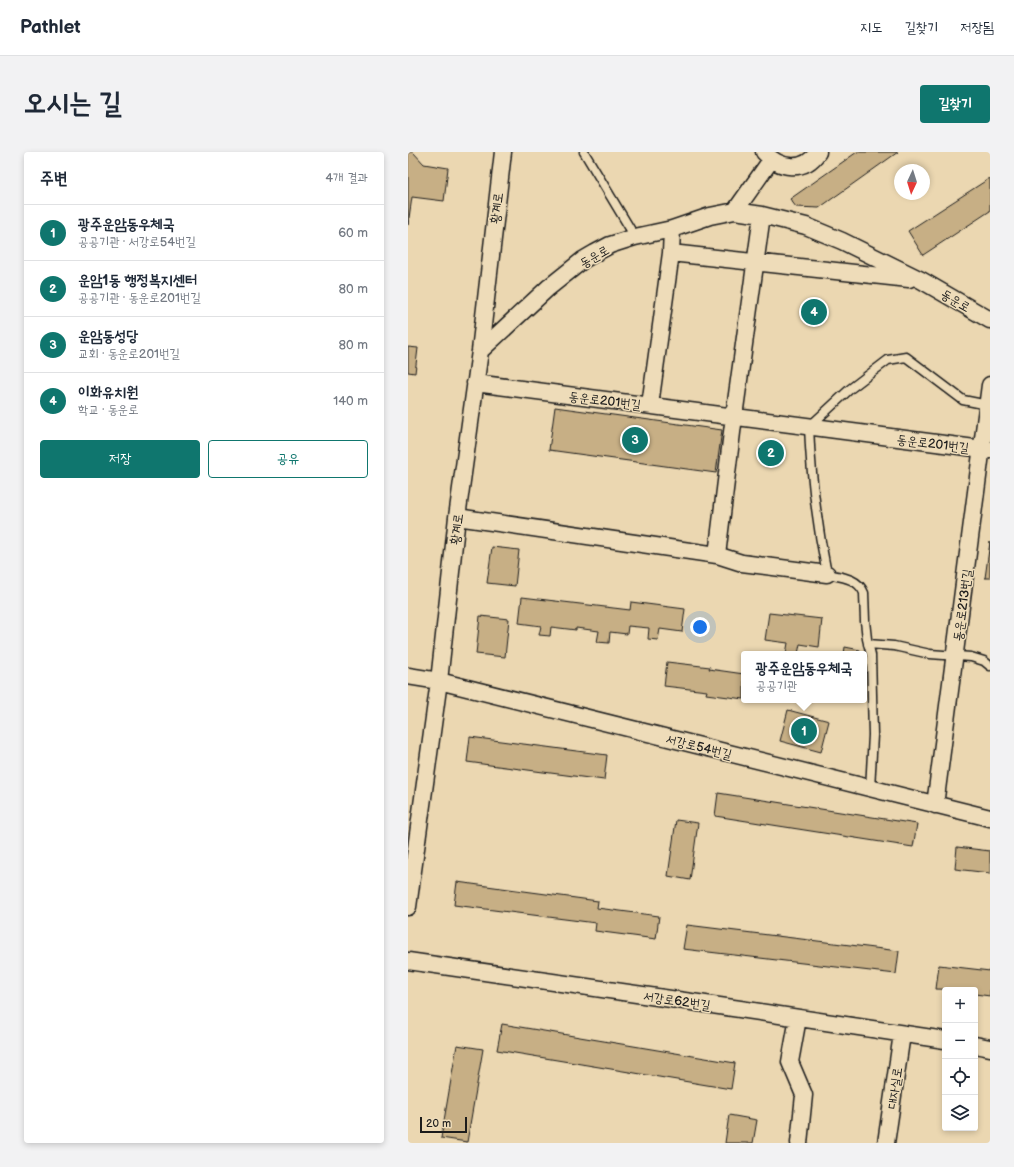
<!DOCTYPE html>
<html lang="ko">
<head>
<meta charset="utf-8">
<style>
  :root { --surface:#fff; --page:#f2f2f3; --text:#1f2937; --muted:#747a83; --line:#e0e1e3; --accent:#0f766e }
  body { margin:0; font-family:"Balsamiq Sans","Poor Story",sans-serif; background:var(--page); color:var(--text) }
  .controls { position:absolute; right:12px; bottom:12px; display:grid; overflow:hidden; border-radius:4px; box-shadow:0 2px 6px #0003 }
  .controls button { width:36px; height:36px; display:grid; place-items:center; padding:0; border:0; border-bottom:1px solid var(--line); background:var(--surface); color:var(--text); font:20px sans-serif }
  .compass { position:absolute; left:486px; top:12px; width:36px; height:36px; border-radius:50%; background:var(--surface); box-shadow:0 2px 6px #0003; rotate:184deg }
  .scale { position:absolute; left:12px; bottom:10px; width:47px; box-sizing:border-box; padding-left:4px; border:2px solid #1c1c1c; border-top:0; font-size:11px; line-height:14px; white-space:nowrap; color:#1c1c1c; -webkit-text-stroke:3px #eedcb9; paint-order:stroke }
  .you { position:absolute; left:292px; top:475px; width:14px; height:14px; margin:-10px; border:3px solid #fff; border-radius:50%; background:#1a73e8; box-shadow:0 0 0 6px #1a73e833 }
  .badge { display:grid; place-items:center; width:26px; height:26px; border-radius:50%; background:var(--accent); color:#fff; font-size:13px; font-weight:700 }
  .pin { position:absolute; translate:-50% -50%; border:2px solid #fff; box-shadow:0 1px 4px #0006 }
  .popup { position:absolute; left:333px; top:499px; width:126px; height:52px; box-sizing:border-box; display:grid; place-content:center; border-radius:4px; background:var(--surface); filter:drop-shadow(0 1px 3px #0005); font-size:13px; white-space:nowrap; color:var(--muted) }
  .popup b { font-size:15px; color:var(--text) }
  .popup::after { content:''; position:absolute; left:50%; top:100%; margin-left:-8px; border:8px solid transparent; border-top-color:var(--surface) }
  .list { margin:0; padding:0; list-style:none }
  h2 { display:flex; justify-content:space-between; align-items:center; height:52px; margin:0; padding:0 16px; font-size:17px }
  h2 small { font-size:13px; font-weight:400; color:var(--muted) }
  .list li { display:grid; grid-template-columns:26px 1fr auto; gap:12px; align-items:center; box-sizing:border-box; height:56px; padding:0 16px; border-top:1px solid var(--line) }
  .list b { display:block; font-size:15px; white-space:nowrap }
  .list p { margin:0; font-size:13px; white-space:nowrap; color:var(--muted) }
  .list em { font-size:13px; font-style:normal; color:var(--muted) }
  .actions { display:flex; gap:8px; padding:12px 16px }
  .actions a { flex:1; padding:9px 0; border:1px solid var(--accent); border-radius:4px; text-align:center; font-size:14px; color:var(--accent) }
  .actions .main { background:var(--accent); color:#fff }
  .icon { flex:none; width:22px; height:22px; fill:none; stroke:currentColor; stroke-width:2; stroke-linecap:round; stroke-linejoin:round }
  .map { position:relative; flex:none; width:582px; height:991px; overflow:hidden; border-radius:4px }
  header { display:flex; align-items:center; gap:24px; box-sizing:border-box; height:56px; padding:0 20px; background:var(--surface); border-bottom:1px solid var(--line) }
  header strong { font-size:19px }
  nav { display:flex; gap:22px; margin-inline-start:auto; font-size:14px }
  .intro { display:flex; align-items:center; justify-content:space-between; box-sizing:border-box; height:96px; padding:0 24px }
  h1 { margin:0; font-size:28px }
  .button { padding:10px 18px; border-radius:4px; background:var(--accent); color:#fff; font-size:14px; font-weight:700 }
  main { display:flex; gap:24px; padding:0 24px }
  aside { flex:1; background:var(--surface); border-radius:4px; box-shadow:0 2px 6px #0003 }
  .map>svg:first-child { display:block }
</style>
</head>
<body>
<header>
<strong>Pathlet</strong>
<nav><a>지도</a><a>길찾기</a><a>저장됨</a></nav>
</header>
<div class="intro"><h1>오시는 길</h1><a class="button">길찾기</a></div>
<main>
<aside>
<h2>주변<small>4개 결과</small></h2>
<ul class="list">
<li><span class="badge">1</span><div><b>광주운암동우체국</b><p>공공기관 · 서강로54번길</p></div><em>60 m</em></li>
<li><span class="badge">2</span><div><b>운암1동 행정복지센터</b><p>공공기관 · 동운로201번길</p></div><em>80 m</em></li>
<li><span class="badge">3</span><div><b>운암동성당</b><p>교회 · 동운로201번길</p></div><em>80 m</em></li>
<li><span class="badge">4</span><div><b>이화유치원</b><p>학교 · 동운로</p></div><em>140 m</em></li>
</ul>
<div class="actions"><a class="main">저장</a><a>공유</a></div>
</aside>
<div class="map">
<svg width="582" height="991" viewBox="0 0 582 991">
  <rect width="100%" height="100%" fill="#ebd7b1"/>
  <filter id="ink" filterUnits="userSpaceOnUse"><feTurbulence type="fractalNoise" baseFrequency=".025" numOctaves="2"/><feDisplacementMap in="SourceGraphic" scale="8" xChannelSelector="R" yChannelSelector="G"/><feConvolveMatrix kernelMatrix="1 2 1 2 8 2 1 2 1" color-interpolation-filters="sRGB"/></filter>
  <g filter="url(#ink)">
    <path fill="#c7af85" stroke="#1c1c1c" d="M 0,0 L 5,0 L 16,12 L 40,16 L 36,49 L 4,45 L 0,73 Z
      M 449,0 L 490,0 L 411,56 L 388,55 L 382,47 Z
      M 582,26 L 582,59 L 515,103 L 500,79 Z
      M 0,195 L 10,196 L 7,221 L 0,220 Z
      M 147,255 L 314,278 L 308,321 L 141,298 Z
      M 582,390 L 582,426 L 577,426 Z
      M 84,395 L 111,398 L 107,434 L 79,431 Z
      M 114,445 L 222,458 L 223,450 L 277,457 L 274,480 L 252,477 L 250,488 L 240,487 L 241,476 L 220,474 L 219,482 L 202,480 L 201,491 L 189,490 L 191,479 L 168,476 L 168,478 L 143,475 L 142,484 L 131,483 L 133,474 L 111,471 Z
      M 361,461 L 414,467 L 411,495 L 392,492 L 390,502 L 378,502 L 380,491 L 357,488 Z
      M 72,464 L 101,467 L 97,505 L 68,502 Z
      M 437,495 L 452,498 L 452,502 L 436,502 Z
      M 259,510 L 302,515 L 301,517 L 336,522 L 336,547 L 298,542 L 299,539 L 256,534 Z
      M 380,558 L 421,569 L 413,600 L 372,589 Z
      M 62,585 L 199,603 L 196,628 L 59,610 Z
      M 310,641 L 509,672 L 505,695 L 307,664 Z
      M 268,668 L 290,671 L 282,728 L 260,724 Z
      M 549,695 L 582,699 L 582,721 L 547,717 Z
      M 49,730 L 190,749 L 189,756 L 251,764 L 248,787 L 187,779 L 188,771 L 46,753 Z
      M 279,773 L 491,799 L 488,822 L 275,797 Z
      M 531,813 L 582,819 L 582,844 L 567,842 L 567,838 L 528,837 Z
      M 94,872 L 327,911 L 323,937 L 89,898 Z
      M 49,893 L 75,897 L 59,990 L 33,986 Z
      M 321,963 L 349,968 L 345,991 L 317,991 Z"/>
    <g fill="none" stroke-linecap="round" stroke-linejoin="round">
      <g stroke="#1c1c1c" stroke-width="11">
        <path id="service" d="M 176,0 L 227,85
          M 460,492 L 486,494 L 522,502 L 563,505 L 576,509 L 582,514
          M 462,637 L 465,583 L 463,503 L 459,487 L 457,469 L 456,441 C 450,426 433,425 419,422 C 409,373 403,325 401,275 L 442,237 L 480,208 L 498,205 L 555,248 L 580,253 L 582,252"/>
      </g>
      <g stroke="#1c1c1c" stroke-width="19">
        <path id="minor" d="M 356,0 C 371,17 396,21 410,0
          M 327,59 L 363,8
          M 264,77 L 263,101 L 501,127
          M 72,199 L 140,136 L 175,108 L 187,101 L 202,93 L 227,85 L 264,77 L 302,64 L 327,59 L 354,63 L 398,74 L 434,89 L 513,128 L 582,168
          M 67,231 L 582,298
          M 242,253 L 263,101
          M 49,365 L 309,403 L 334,411 L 419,422
          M 309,403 L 326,264 L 354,63
          M 0,524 L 31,529 L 582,666
          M 527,653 L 582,233
          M 0,755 L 31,529 L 49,365 L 72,199 L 95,0
          M 0,809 L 332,857 L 537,888
          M 390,866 L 382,910 L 396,943 L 391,991
          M 567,893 L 582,896
          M 478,991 L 494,882"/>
      </g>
      <use href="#service" stroke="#eedcb9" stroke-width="8"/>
      <use href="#minor" stroke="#eedcb9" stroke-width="16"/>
    </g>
  </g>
  <g text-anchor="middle" stroke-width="3" stroke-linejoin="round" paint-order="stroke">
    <g font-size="13" fill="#1c1c1c" stroke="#eedcb9">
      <text transform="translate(88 56) rotate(-83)" y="5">황계로</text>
      <text transform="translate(186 104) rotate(-30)" y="5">동운로</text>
      <text transform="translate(548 148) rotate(30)" y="5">동운로</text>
      <text transform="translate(197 248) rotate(7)" y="5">동운로201번길</text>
      <text transform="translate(525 291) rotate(7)" y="5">동운로201번길</text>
      <text transform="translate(48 377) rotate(-83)" y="5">황계로</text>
      <text transform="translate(554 453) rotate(-82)" y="5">동운로213번길</text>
      <text transform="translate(291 594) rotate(14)" y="5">서강로54번길</text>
      <text transform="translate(269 848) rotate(8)" y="5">서강로62번길</text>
      <text transform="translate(486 936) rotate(-82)" y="5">대자실로</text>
    </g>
  </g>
</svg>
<div class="controls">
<button>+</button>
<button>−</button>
<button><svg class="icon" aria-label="locate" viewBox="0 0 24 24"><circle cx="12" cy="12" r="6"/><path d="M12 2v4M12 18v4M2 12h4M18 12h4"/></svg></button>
<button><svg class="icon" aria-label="layers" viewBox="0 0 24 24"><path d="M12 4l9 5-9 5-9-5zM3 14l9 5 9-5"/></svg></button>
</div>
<svg class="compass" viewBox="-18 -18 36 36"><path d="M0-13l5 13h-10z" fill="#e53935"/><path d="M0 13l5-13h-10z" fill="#747a83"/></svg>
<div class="scale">20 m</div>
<div class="you"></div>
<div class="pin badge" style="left:396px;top:579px">1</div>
<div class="popup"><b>광주운암동우체국</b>공공기관</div>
<div class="pin badge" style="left:363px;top:301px">2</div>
<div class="pin badge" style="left:227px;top:288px">3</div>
<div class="pin badge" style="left:406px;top:160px">4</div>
</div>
</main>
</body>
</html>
